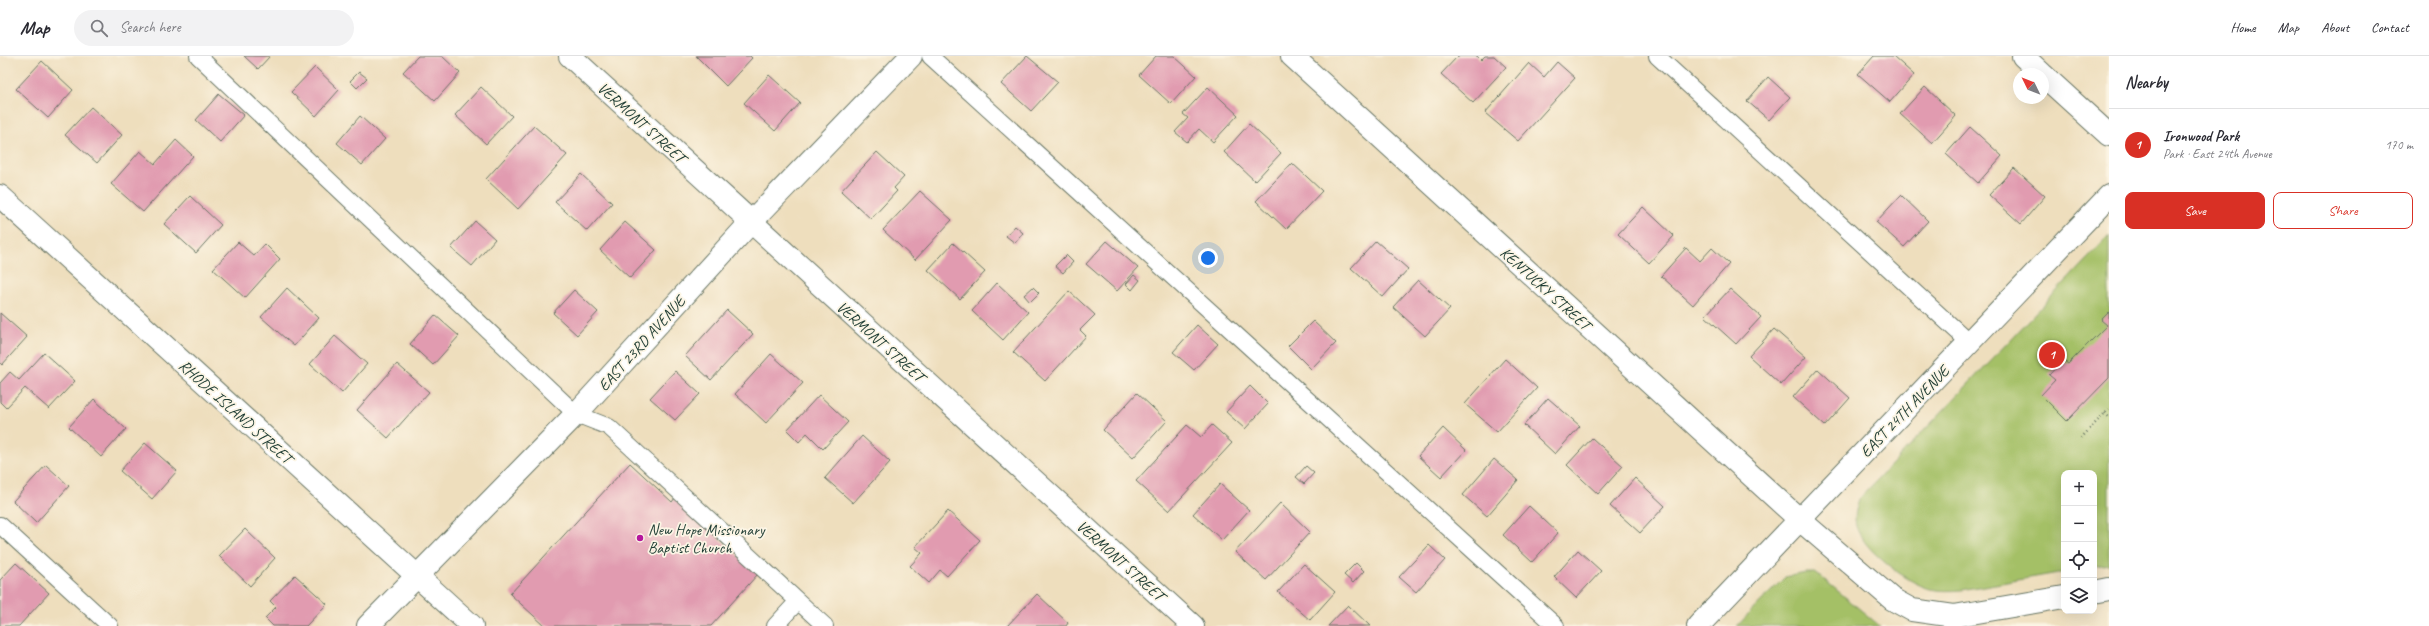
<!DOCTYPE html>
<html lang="en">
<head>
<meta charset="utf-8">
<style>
  :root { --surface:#fff; --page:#f2f2f3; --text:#2b2b33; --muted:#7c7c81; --line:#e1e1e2; --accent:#d93025 }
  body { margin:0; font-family:Caveat,sans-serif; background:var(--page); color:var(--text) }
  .controls { position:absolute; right:12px; bottom:12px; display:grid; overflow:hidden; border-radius:8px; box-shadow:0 4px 16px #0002 }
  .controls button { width:36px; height:36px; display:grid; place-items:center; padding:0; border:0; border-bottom:1px solid var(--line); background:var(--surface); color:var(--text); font:20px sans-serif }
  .compass { position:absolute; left:2013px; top:12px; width:36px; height:36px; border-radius:50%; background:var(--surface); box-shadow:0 4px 16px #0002; rotate:313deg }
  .you { position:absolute; left:1208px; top:202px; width:14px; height:14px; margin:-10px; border:3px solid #fff; border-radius:50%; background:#1a73e8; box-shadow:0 0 0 6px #1a73e833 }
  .badge { display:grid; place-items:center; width:26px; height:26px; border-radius:50%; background:var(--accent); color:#fff; font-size:13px; font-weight:700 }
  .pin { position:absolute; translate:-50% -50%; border:2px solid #fff; box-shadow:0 1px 4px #0006 }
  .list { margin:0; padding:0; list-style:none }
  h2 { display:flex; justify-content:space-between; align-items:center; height:52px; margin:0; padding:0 16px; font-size:17px }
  h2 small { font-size:13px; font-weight:400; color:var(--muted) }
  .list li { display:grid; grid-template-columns:26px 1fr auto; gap:12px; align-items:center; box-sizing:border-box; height:72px; padding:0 16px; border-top:1px solid var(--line) }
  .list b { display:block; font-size:15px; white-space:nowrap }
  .list p { margin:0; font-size:13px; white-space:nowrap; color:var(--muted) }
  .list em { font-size:13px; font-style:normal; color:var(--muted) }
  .actions { display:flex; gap:8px; padding:12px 16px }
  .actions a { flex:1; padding:9px 0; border:1px solid var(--accent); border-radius:8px; text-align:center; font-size:14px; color:var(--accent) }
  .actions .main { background:var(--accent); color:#fff }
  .icon { flex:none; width:22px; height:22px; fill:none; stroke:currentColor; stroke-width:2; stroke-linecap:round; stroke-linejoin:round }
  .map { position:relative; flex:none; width:2109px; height:570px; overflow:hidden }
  header { display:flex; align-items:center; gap:24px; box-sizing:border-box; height:56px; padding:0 20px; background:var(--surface); border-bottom:1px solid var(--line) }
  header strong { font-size:19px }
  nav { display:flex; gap:22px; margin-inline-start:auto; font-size:14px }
  .search { width:280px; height:36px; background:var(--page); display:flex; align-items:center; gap:10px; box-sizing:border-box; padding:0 14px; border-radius:22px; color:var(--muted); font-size:15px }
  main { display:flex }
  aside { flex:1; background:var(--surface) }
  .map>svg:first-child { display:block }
</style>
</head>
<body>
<header>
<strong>Map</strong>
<div class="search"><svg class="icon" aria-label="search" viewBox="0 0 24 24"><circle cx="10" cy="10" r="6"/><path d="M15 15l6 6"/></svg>Search here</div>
<nav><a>Home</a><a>Map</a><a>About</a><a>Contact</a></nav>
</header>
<main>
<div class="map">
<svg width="2109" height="570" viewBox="0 0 2109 570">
  <rect width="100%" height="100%" fill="#fcf5e5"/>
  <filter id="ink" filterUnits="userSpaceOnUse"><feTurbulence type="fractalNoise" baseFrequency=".025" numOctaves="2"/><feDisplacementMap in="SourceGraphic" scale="8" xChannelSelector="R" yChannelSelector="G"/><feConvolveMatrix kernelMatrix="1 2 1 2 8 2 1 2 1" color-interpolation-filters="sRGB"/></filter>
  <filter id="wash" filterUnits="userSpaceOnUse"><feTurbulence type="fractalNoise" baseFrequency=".012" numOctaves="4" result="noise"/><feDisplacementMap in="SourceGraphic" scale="16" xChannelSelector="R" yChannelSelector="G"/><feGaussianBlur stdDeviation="0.9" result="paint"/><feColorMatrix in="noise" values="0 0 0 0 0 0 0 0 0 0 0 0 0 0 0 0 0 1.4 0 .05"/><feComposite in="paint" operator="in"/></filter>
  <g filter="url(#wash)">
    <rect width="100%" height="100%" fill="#eedebd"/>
    <path fill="#a4c066" stroke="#627e4d" d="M 2109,180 L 2109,508 L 2094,510 L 2094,417 L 2064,417 L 2064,516 L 1961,534 C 1951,535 1940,535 1930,533 C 1906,526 1863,494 1856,470 C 1854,460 1856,452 1859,443 Z
      M 1806,517 L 1814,517 L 1821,521 L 1880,570 L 1737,570 L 1785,521 Z"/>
    <g id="blocks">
      <path fill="#e19bb0" d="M 244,0 L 270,0 L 258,13 Z
        M 418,0 L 442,0 L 460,17 L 435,45 L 403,16 Z
        M 696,0 L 750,0 L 752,2 L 726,30 Z
        M 1027,0 L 1058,26 L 1031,55 L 1001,28 Z
        M 1156,0 L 1174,0 L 1196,20 L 1171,48 L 1139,19 Z
        M 1458,0 L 1477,0 L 1481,4 L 1485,0 L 1494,0 L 1506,11 L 1473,47 L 1441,18 Z
        M 1874,0 L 1893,0 L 1914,19 L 1890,46 L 1858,18 Z
        M 42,5 L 73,34 L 48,62 L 16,33 Z
        M 1557,6 L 1575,22 L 1518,85 L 1485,57 L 1529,7 L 1544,21 Z
        M 315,11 L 339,34 L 316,60 L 291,36 Z
        M 359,16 L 367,22 L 357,32 L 350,25 Z
        M 769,19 L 800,47 L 775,75 L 744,47 Z
        M 1768,21 L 1790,41 L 1769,64 L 1747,45 Z
        M 481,31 L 512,60 L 486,88 L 455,59 Z
        M 1208,31 L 1238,59 L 1213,86 L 1199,73 L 1187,86 L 1175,76 L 1188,62 L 1183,58 Z
        M 1925,31 L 1956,60 L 1932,87 L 1900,58 Z
        M 219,38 L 244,59 L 220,86 L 196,64 Z
        M 91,51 L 122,79 L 97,107 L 65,79 Z
        M 360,60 L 385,83 L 362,109 L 337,87 Z
        M 1249,68 L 1281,97 L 1255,125 L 1224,96 Z
        M 534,70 L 567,99 L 518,153 L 486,123 Z
        M 1970,71 L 2002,100 L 1978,127 L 1946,98 Z
        M 176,84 L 193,100 L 143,156 L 111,128 L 140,95 L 155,108 Z
        M 877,96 L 904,121 L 894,132 L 897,135 L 871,163 L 841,135 Z
        M 1292,107 L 1322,135 L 1286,173 L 1256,145 Z
        M 2014,112 L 2045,140 L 2021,168 L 1989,139 Z
        M 581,118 L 612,147 L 587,175 L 555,146 Z
        M 920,135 L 952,164 L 915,204 L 883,174 Z
        M 1901,139 L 1928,165 L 1904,191 L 1876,166 Z
        M 190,140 L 221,169 L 196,197 L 164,168 Z
        M 1643,151 L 1674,180 L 1649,207 L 1618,178 Z
        M 475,165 L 495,183 L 472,210 L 451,192 Z
        M 625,166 L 656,194 L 630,222 L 600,194 Z
        M 1015,170 L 1023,177 L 1015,187 L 1006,180 Z
        M 1107,185 L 1138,212 L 1117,235 L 1086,208 Z
        M 1376,185 L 1408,213 L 1383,241 L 1351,212 Z
        M 238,186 L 254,200 L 265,188 L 280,203 L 245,242 L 213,213 Z
        M 953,187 L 985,216 L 960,243 L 928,214 Z
        M 1686,192 L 1700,205 L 1712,192 L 1729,208 L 1693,249 L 1661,220 Z
        M 1066,199 L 1073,206 L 1063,217 L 1055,210 Z
        M 1134,219 L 1140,224 L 1132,234 L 1126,228 Z
        M 1418,224 L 1450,253 L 1425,280 L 1393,251 Z
        M 997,227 L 1028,256 L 1003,284 L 972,255 Z
        M 1033,231 L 1039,237 L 1030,246 L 1024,239 Z
        M 287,232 L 319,262 L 294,290 L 261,261 Z
        M 1730,233 L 1761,261 L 1736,288 L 1705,260 Z
        M 574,234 L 598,256 L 577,279 L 553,257 Z
        M 1069,235 L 1095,259 L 1080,274 L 1086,280 L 1045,325 L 1013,296 Z
        M 727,254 L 753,278 L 711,324 L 685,300 Z
        M 2109,256 L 2109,322 L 2067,365 L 2041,339 L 2055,324 L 2049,319 L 2063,304 L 2068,308 L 2107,269 L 2101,264 Z
        M 0,257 L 27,281 L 2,309 L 0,307 Z
        M 435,259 L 459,280 L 433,309 L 410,288 Z
        M 1313,265 L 1336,287 L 1311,313 L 1288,290 Z
        M 1197,269 L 1218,288 L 1194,314 L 1173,296 Z
        M 1774,273 L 1806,301 L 1781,329 L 1749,300 Z
        M 335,280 L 367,308 L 342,337 L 310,308 Z
        M 44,297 L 75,325 L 49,353 L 25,332 L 6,352 L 0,346 L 0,327 L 10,316 L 19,324 Z
        M 771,298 L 803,327 L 766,367 L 735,338 Z
        M 1505,303 L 1537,332 L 1497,376 L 1465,348 Z
        M 397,308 L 429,336 L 388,382 L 357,354 Z
        M 1818,313 L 1850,342 L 1825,370 L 1793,341 Z
        M 675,315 L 700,338 L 675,364 L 650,342 Z
        M 1250,330 L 1268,348 L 1245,373 L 1226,356 Z
        M 1137,337 L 1167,365 L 1133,402 L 1103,374 Z
        M 819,339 L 848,366 L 823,393 L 807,377 L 799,386 L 787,374 Z
        M 1548,342 L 1580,370 L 1555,398 L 1524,369 Z
        M 94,343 L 126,373 L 101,401 L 69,371 Z
        M 1187,369 L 1201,381 L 1212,369 L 1232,387 L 1169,455 L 1136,425 Z
        M 1443,372 L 1466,394 L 1441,421 L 1418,400 Z
        M 862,380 L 890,406 L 853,447 L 825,422 Z
        M 1592,382 L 1623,410 L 1598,438 L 1567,409 Z
        M 145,387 L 177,415 L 152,443 L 120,415 Z
        M 1494,403 L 1518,424 L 1487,460 L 1463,439 Z
        M 630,407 L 672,446 L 675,442 L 758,518 L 711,570 L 545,570 L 510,538 Z
        M 46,409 L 69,430 L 36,467 L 13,445 Z
        M 1306,410 L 1314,417 L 1304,428 L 1296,421 Z
        M 1635,422 L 1665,450 L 1640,477 L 1610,450 Z
        M 1220,428 L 1249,454 L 1222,484 L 1193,458 Z
        M 1280,447 L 1310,476 L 1266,524 L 1235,496 Z
        M 1529,450 L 1558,477 L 1532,506 L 1503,479 Z
        M 948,455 L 980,484 L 947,520 L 940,514 L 929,527 L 910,510 L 922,497 L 915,491 Z
        M 245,473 L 275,502 L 250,530 L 219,500 Z
        M 1429,489 L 1445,504 L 1416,536 L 1399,521 Z
        M 1578,494 L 1601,515 L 1576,542 L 1554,521 Z
        M 16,507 L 49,537 L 19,570 L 0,570 L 0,524 Z
        M 1356,507 L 1364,515 L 1353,527 L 1344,519 Z
        M 1304,508 L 1335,536 L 1310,564 L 1278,536 Z
        M 295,519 L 327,548 L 306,570 L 273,570 L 265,562 L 276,551 L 270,545 Z
        M 1037,538 L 1068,567 L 1066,570 L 1007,570 Z
        M 1348,549 L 1370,570 L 1328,570 Z"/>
    </g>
  </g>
  <g filter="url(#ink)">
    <use href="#blocks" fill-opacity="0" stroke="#677564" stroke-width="1"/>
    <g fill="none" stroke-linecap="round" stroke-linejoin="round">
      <g stroke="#677564" stroke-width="18">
        <path id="lane" d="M 198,0 L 576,358 L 609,371 L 825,570
          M 930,0 L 1556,570
          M 1657,0 L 1969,286
          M 0,469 L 110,570
          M 775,570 L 798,545"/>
      </g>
      <g stroke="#677564" stroke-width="24">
        <path id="street" d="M 570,0 L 1193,570
          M 1292,0 L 1800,464 L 1892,543 L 1912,554 L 1954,560 L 2064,541
          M 2023,0 L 2042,18
          M 2043,19 L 2109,79
          M 0,140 L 472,570
          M 2094,536 L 2109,533
          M 368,570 L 576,358 L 751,166 L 911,0
          M 1698,570 L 2109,140"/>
      </g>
      <path stroke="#677564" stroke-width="2.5" stroke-dasharray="1 3" stroke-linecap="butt" d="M 2105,357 L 2109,361
        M 2081,382 L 2109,353"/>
      <use href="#lane" stroke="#fff" stroke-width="16"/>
      <use href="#street" stroke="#fff" stroke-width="22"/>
    </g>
  </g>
  <circle fill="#b5179e" stroke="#fcf5e5" stroke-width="1.5" cx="640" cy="482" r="4"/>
  <g text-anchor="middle" stroke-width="3.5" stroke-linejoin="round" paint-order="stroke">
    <g font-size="16" fill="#1f3d34" stroke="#fcf5e5">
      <text transform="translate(642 66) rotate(42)" y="6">VERMONT STREET</text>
      <text transform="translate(1546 232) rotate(42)" y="6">KENTUCKY STREET</text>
      <text transform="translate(881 285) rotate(42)" y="6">VERMONT STREET</text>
      <text transform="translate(641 287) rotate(-48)" y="6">EAST 23RD AVENUE</text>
      <text transform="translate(236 355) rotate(42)" y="6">RHODE ISLAND STREET</text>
      <text transform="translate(1904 355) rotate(-46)" y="6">EAST 24TH AVENUE</text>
      <text transform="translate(1121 504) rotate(42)" y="6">VERMONT STREET</text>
    </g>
    <g font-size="16" fill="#1f3d34" stroke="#fcf5e5" text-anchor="start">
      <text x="648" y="479">New Hope Missionary<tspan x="648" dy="18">Baptist Church</tspan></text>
    </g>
  </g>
</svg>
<div class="controls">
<button>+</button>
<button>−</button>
<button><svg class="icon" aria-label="locate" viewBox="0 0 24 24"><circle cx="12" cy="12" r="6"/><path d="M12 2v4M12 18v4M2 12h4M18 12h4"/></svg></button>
<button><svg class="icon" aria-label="layers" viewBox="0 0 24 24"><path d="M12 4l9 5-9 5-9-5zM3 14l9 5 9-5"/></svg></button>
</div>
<svg class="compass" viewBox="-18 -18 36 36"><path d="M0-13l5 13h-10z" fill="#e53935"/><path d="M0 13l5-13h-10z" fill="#7c7c81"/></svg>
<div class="you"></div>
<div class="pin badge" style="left:2052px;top:299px">1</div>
</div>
<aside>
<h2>Nearby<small></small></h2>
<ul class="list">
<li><span class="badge">1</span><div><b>Ironwood Park</b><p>Park · East 24th Avenue</p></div><em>170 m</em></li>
</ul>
<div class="actions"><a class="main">Save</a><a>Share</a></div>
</aside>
</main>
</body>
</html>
